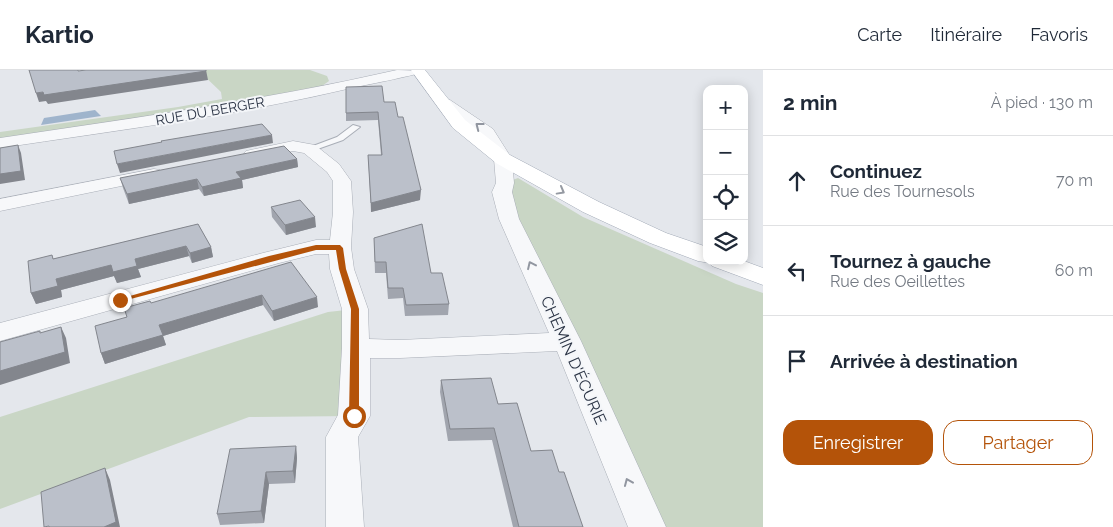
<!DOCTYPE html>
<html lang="fr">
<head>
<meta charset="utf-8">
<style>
  :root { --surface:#fff; --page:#f2f2f3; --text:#1f2937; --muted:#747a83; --line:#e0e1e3; --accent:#b45309 }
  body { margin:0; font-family:Raleway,sans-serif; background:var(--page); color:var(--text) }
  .controls { position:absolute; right:15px; top:15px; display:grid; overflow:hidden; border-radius:10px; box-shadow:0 2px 12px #0003 }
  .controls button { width:45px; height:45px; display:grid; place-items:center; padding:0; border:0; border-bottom:1px solid var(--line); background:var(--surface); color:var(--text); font:25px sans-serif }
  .stop { position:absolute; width:15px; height:15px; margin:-11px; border:4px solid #b45309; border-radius:50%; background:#fff }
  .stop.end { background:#b45309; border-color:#fff; box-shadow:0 1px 5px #0008 }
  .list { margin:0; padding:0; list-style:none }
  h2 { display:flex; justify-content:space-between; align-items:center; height:65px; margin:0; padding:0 20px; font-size:21px }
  h2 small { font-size:16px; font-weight:400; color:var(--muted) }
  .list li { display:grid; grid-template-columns:32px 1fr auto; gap:15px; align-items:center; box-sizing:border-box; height:90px; padding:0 20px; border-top:1px solid var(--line) }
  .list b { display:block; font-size:19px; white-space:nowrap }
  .list p { margin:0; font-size:16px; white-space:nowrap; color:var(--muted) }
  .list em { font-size:16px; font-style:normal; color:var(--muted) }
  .actions { display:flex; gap:10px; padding:15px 20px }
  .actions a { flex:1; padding:11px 0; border:1px solid var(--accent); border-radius:15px; text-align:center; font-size:18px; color:var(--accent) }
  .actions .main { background:var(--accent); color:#fff }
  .icon { flex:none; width:28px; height:28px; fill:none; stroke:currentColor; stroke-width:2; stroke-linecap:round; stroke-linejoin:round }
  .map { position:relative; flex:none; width:763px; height:457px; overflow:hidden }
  header { display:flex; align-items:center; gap:30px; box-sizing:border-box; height:70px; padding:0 25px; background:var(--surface); border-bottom:1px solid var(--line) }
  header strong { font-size:24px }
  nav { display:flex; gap:28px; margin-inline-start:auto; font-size:18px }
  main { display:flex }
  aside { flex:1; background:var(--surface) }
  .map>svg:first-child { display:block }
</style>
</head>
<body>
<header>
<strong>Kartio</strong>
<nav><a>Carte</a><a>Itinéraire</a><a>Favoris</a></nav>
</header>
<main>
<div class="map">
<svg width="763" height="457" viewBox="0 0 763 457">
  <rect width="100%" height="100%" fill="#e4e7ec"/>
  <path fill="#c9d6c5" d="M 198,0 L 310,0 L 327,6 L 329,11 L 322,16 L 301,22 L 0,70 L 0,62 L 178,37 L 222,29 L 221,22 Z
    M 518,108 L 583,147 L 736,214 L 763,223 L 763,457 L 647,457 L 558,252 L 505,113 Z
    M 355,239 L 354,346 L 249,347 L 0,439 L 0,347 L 328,242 Z"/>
  <path fill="#9fb4cc" d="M 95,40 L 101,46 L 41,55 L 44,48 Z"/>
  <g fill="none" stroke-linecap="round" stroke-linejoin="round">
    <g stroke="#a9aeb7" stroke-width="2">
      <path id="service" d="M 353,55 L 360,57 L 343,70 L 309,82 L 305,79 L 337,67 Z"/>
    </g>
    <g stroke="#a9aeb7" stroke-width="1">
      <path id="minor" d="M 397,0 L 425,1 C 422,4 366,15 356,17 C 239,45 119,60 0,78 L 0,68 C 133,48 266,30 397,0 Z
        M 445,29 L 450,30 L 493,59 L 512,89 L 514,113 L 512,122 L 519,149 L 581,271 L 666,457 L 628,457 L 557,281 L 400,288 L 370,288 L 370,346 L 358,367 L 364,457 L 326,457 L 326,367 L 338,345 L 342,278 L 342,239 L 330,199 L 329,184 L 316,184 L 279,193 L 0,271 L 0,253 L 263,183 L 316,170 L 330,170 L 333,142 L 333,111 L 327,102 L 304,83 L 293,81 L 252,90 L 246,89 L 243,85 L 246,81 L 293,71 L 315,75 L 339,94 L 351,111 L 353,142 L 351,177 L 354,199 L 368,239 L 369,269 L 400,270 L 549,263 L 499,149 L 492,122 L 496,113 L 494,89 L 481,65 L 440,36 L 438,33 L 440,30 Z
        M 154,99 L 160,100 L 163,104 L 160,108 L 0,141 L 0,129 Z"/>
    </g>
    <g stroke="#a3abb8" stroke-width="1">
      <path id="primary" d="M 411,0 L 425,0 L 465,50 L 510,85 L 599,132 L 666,163 L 707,177 L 707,191 L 744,191 L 763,198 L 763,215 L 712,196 L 710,193 L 698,191 L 650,173 L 583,142 L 496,93 L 453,58 Z"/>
    </g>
    <use href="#service" fill="#f7f8fa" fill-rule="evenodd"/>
    <use href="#minor" fill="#f7f8fa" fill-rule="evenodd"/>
    <use href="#primary" fill="#fff" fill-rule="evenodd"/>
  </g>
  <path fill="#a1a5ae" d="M 384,32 L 398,47 L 420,130 L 371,142 L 368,85 L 381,85 L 378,50 L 346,51 L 346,43 Z
    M 297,89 L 298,97 L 242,110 L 243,118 L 204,126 L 199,119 L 129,134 L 123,118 L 120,108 Z
    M 271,137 L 316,157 L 286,165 L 272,147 Z
    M 198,154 L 211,177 L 213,187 L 192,193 L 189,186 L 138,199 L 141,207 L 117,213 L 114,206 L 61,220 L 62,227 L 36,234 L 31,223 L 52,185 L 53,189 Z
    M 374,168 L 431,203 L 449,234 L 448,245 L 405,246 L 403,228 L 388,229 L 386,203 L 375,203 Z
    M 291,192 L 318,237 L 274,251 L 263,235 L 163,266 L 166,275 L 105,294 L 101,283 L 127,247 Z
    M 441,310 L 498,334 L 531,381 L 559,402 L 583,457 L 513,457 L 492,370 L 448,371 L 440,322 Z
    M 296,376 L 297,388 L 295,413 L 269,414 L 264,453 L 220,455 L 217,444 Z"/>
  <path fill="#83868d" d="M 206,0 L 208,10 L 48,34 L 46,31 L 39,32 L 36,23 Z
    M 272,65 L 273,73 L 120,103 L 117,94 Z
    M 18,75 L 21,83 L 25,110 L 0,114 L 0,104 Z
    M 297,89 L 298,97 L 242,110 L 243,118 L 204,126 L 202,117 L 236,102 Z
    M 197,109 L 199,119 L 129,134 L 127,124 Z
    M 421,120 L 420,130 L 371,142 L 371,133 Z
    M 315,147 L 316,157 L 286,165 L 285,155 Z
    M 186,176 L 189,186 L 138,199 L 141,207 L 117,213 L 114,206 L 61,220 L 62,227 L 36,234 L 31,223 L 56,209 Z
    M 211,177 L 213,187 L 192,193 L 190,183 Z
    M 262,225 L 263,235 L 163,266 L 166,275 L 105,294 L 101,283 L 159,255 Z
    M 317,227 L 318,237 L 274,251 L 272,241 Z
    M 61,257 L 66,268 L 70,293 L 0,315 L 0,301 Z
    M 296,376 L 297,388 L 295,413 L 293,401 Z
    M 105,398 L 110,410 L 120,457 L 104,457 Z
    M 266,402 L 269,414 L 264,453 L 261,441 Z"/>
  <path fill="#bbc0ca" stroke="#83868d" d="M 29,0 L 78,0 L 78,1 L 86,0 L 206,0 L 206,1 L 44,25 L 43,22 L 36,23 Z
    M 382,16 L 384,32 L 395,32 L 398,47 L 403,47 L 421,120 L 371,133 L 368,85 L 382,85 L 378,42 L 346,43 L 346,17 Z
    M 262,54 L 272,65 L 117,94 L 114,81 L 162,72 L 161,71 Z
    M 18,75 L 21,101 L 0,104 L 0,78 Z
    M 284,76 L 297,89 L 236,102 L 241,108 L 202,117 L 197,109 L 127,124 L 120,108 Z
    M 300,130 L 315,147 L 285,155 L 271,137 Z
    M 198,154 L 211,177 L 190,183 L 186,176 L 135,189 L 137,196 L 113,202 L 111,195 L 56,209 L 58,216 L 31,223 L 28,191 L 52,185 L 53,189 Z
    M 422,154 L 431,203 L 442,203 L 449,234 L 406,235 L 403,218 L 388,218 L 386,192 L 375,192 L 374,168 Z
    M 291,192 L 317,227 L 272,241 L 262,225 L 159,255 L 163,265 L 101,283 L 95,256 L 127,247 L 124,238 L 150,231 L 151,233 Z
    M 61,257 L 65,282 L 0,301 L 0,272 L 40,261 L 40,263 Z
    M 491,308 L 498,334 L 517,333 L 531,381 L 552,380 L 559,402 L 564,402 L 583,457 L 519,457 L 494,358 L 450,359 L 441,310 Z
    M 296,376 L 293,401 L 266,402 L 261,441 L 217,444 L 230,379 Z
    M 105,398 L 116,452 L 104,457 L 49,457 L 49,456 L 44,457 L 41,422 Z"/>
  <defs><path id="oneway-chevron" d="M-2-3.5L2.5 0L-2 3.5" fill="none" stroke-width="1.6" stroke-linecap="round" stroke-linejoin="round" transform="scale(1.25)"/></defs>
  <g stroke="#9196a0">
    <use href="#oneway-chevron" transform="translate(479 56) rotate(-142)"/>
    <use href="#oneway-chevron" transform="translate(531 195) rotate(-115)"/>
    <use href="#oneway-chevron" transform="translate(628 412) rotate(-113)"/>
  </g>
  <use stroke="#959aa2" href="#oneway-chevron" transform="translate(561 121) rotate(29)"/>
  <path fill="#b45309" d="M 316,175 L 340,175 L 343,178 L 346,199 L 359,239 L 359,346 L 354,350 L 349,346 L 351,239 L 339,199 L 336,180 L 316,180 L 123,231 L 116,230 L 269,186 Z"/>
  <g text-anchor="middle" stroke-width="4" stroke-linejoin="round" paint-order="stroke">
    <g font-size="14" fill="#2b3445" stroke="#f4f6f9">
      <text transform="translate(210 41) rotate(-10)" y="5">RUE DU BERGER</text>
    </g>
    <g font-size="16" fill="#2b3445" stroke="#f4f6f9">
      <text transform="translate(574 290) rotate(66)" y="6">CHEMIN D'ÉCURIE</text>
    </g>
  </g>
</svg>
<div class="controls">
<button>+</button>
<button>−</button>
<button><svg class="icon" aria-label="locate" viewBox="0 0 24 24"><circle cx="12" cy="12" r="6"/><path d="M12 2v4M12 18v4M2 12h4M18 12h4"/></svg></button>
<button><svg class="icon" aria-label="layers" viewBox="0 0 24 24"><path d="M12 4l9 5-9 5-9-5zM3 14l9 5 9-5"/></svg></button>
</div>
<div class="stop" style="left:354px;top:346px"></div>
<div class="stop end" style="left:120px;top:230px"></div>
</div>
<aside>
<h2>2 min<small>À pied · 130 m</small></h2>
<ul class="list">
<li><svg class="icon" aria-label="ahead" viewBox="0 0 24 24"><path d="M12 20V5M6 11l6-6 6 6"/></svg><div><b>Continuez</b><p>Rue des Tournesols</p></div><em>70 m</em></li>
<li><svg class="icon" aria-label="left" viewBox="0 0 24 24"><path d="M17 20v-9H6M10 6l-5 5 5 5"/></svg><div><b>Tournez à gauche</b><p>Rue des Oeillettes</p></div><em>60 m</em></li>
<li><svg class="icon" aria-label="arrive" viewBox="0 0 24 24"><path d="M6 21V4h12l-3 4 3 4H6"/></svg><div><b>Arrivée à destination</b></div></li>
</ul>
<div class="actions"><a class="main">Enregistrer</a><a>Partager</a></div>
</aside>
</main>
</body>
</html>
